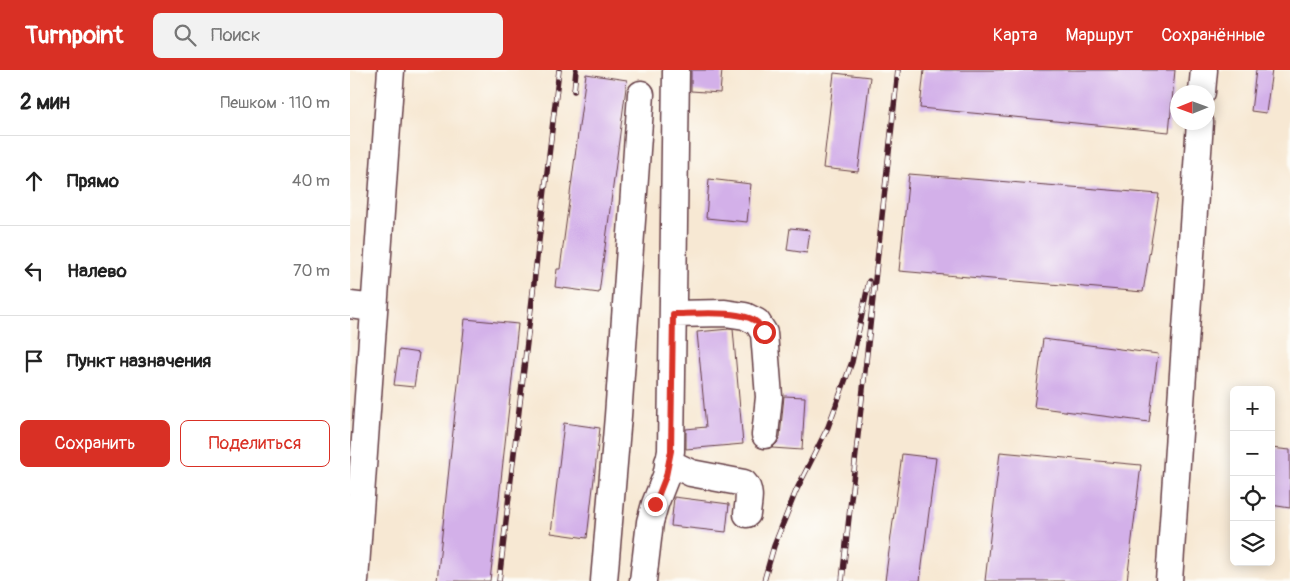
<!DOCTYPE html>
<html lang="ru">
<head>
<meta charset="utf-8">
<style>
  :root { --surface:#fff; --page:#f2f2f2; --text:#222; --muted:#767676; --line:#e0e0e0; --accent:#d93025 }
  body { margin:0; font-family:Pangolin,sans-serif; background:var(--page); color:var(--text) }
  .controls { position:absolute; right:15px; bottom:15px; display:grid; overflow:hidden; border-radius:8px; box-shadow:0 2px 12px #0003 }
  .controls button { width:45px; height:45px; display:grid; place-items:center; padding:0; border:0; border-bottom:1px solid var(--line); background:var(--surface); color:var(--text); font:25px sans-serif }
  .compass { position:absolute; left:820px; top:15px; width:45px; height:45px; border-radius:50%; background:var(--surface); box-shadow:0 2px 12px #0003; rotate:269deg }
  .stop { position:absolute; width:15px; height:15px; margin:-11px; border:4px solid #d93025; border-radius:50%; background:#fff }
  .stop.end { background:#d93025; border-color:#fff; box-shadow:0 1px 5px #0008 }
  .list { margin:0; padding:0; list-style:none }
  h2 { display:flex; justify-content:space-between; align-items:center; height:65px; margin:0; padding:0 20px; font-size:21px }
  h2 small { font-size:16px; font-weight:400; color:var(--muted) }
  .list li { display:grid; grid-template-columns:32px 1fr auto; gap:15px; align-items:center; box-sizing:border-box; height:90px; padding:0 20px; border-top:1px solid var(--line) }
  .list b { display:block; font-size:19px; white-space:nowrap }
  .list em { font-size:16px; font-style:normal; color:var(--muted) }
  .actions { display:flex; gap:10px; padding:15px 20px }
  .actions a { flex:1; padding:11px 0; border:1px solid var(--accent); border-radius:8px; text-align:center; font-size:18px; color:var(--accent) }
  .actions .main { background:var(--accent); color:#fff }
  .icon { flex:none; width:28px; height:28px; fill:none; stroke:currentColor; stroke-width:2; stroke-linecap:round; stroke-linejoin:round }
  .map { position:relative; flex:none; width:940px; height:511px; overflow:hidden }
  header { display:flex; align-items:center; gap:30px; box-sizing:border-box; height:70px; padding:0 25px; background:var(--accent); color:#fff }
  header strong { font-size:24px }
  nav { display:flex; gap:28px; margin-inline-start:auto; font-size:18px }
  .search { width:350px; height:45px; background:var(--page); display:flex; align-items:center; gap:12px; box-sizing:border-box; padding:0 18px; border-radius:8px; color:var(--muted); font-size:19px }
  main { display:flex }
  aside { flex:1; background:var(--surface) }
  .map>svg:first-child { display:block }
</style>
</head>
<body>
<header>
<strong>Turnpoint</strong>
<div class="search"><svg class="icon" aria-label="search" viewBox="0 0 24 24"><circle cx="10" cy="10" r="6"/><path d="M15 15l6 6"/></svg>Поиск</div>
<nav><a>Карта</a><a>Маршрут</a><a>Сохранённые</a></nav>
</header>
<main>
<aside>
<h2>2 мин<small>Пешком · 110 m</small></h2>
<ul class="list">
<li><svg class="icon" aria-label="ahead" viewBox="0 0 24 24"><path d="M12 20V5M6 11l6-6 6 6"/></svg><div><b>Прямо</b></div><em>40 m</em></li>
<li><svg class="icon" aria-label="left" viewBox="0 0 24 24"><path d="M17 20v-9H6M10 6l-5 5 5 5"/></svg><div><b>Налево</b></div><em>70 m</em></li>
<li><svg class="icon" aria-label="arrive" viewBox="0 0 24 24"><path d="M6 21V4h12l-3 4 3 4H6"/></svg><div><b>Пункт назначения</b></div></li>
</ul>
<div class="actions"><a class="main">Сохранить</a><a>Поделиться</a></div>
</aside>
<div class="map">
<svg width="940" height="511" viewBox="0 0 940 511">
  <rect width="100%" height="100%" fill="#fdfcf7"/>
  <filter id="ink" filterUnits="userSpaceOnUse"><feTurbulence type="fractalNoise" baseFrequency=".02" numOctaves="2"/><feDisplacementMap in="SourceGraphic" scale="10" xChannelSelector="R" yChannelSelector="G"/><feConvolveMatrix kernelMatrix="1 2 1 2 8 2 1 2 1" color-interpolation-filters="sRGB"/></filter>
  <filter id="wash" filterUnits="userSpaceOnUse"><feTurbulence type="fractalNoise" baseFrequency=".0096" numOctaves="4" result="noise"/><feDisplacementMap in="SourceGraphic" scale="20" xChannelSelector="R" yChannelSelector="G"/><feGaussianBlur stdDeviation="1.12" result="paint"/><feColorMatrix in="noise" values="0 0 0 0 0 0 0 0 0 0 0 0 0 0 0 0 0 1.4 0 .05"/><feComposite in="paint" operator="in"/></filter>
  <g filter="url(#wash)">
    <rect width="100%" height="100%" fill="#f7e8d3"/>
    <g id="blocks">
      <path fill="#d3b0e9" d="M 341,0 L 372,0 L 370,23 L 341,21 Z
        M 574,0 L 825,0 L 819,62 L 570,38 Z
        M 906,0 L 922,0 L 916,43 L 901,41 Z
        M 484,3 L 520,7 L 508,102 L 473,98 Z
        M 236,4 L 277,10 L 249,223 L 205,217 L 207,199 L 210,199 Z
        M 559,104 L 809,124 L 793,222 L 549,201 Z
        M 359,109 L 401,114 L 397,152 L 356,148 Z
        M 440,158 L 460,160 L 457,183 L 437,180 Z
        M 115,249 L 168,254 L 140,511 L 87,511 Z
        M 379,259 L 383,259 L 393,374 L 336,379 L 336,359 L 356,357 L 347,262 Z
        M 693,269 L 808,284 L 799,352 L 684,337 Z
        M 49,280 L 69,283 L 64,317 L 44,315 Z
        M 434,326 L 455,327 L 452,380 L 422,378 L 427,373 L 430,367 Z
        M 214,353 L 250,358 L 237,468 L 201,463 Z
        M 921,378 L 940,380 L 940,438 L 921,435 Z
        M 650,382 L 791,395 L 777,511 L 635,511 Z
        M 552,384 L 586,388 L 570,511 L 535,511 Z
        M 324,427 L 379,434 L 376,462 L 321,456 Z"/>
    </g>
  </g>
  <g filter="url(#ink)">
    <use href="#blocks" fill-opacity="0" stroke="#643d44" stroke-width="1"/>
    <g fill="none" stroke-linecap="round" stroke-linejoin="round">
      <g stroke="#643d44" stroke-width="29">
        <path id="minor" d="M 852,22 L 854,0
          M 0,235 L 24,238
          M 323,244 L 375,243 L 395,246 L 407,252 L 414,263 L 419,327 L 415,365
          M 318,392 L 341,403 L 394,413 C 402,421 398,434 397,444
          M 5,511 L 41,0
          M 254,511 L 268,346 L 291,24
          M 293,511 L 300,452 L 305,434 L 316,406 L 321,381 L 326,0
          M 819,511 L 850,52"/>
      </g>
      <use href="#minor" stroke="#fff" stroke-width="26"/>
      <g stroke="#4a1f2b" stroke-width="5.5">
        <path id="rail" d="M 224,21 L 226,0
          M 149,511 L 209,0
          M 414,511 L 424,476 L 446,421 L 478,357 L 502,292 L 519,211
          M 492,511 L 548,0"/>
      </g>
      <use href="#rail" stroke="#fdfcf7" stroke-width="4" stroke-dasharray="11" stroke-linecap="butt"/>
    </g>
  </g>
  <g fill="none" stroke-linecap="round" stroke-linejoin="round" filter="url(#ink)">
    <path stroke="#d93025" stroke-width="6" d="M 305,434 L 316,406 L 321,381 L 323,244 C 343,244 393,239 408,253 C 410,255 412,260 414,262"/>
  </g>
</svg>
<div class="controls">
<button>+</button>
<button>−</button>
<button><svg class="icon" aria-label="locate" viewBox="0 0 24 24"><circle cx="12" cy="12" r="6"/><path d="M12 2v4M12 18v4M2 12h4M18 12h4"/></svg></button>
<button><svg class="icon" aria-label="layers" viewBox="0 0 24 24"><path d="M12 4l9 5-9 5-9-5zM3 14l9 5 9-5"/></svg></button>
</div>
<svg class="compass" viewBox="-18 -18 36 36"><path d="M0-13l5 13h-10z" fill="#e53935"/><path d="M0 13l5-13h-10z" fill="#767676"/></svg>
<div class="stop" style="left:414px;top:262px"></div>
<div class="stop end" style="left:305px;top:434px"></div>
</div>
</main>
</body>
</html>
